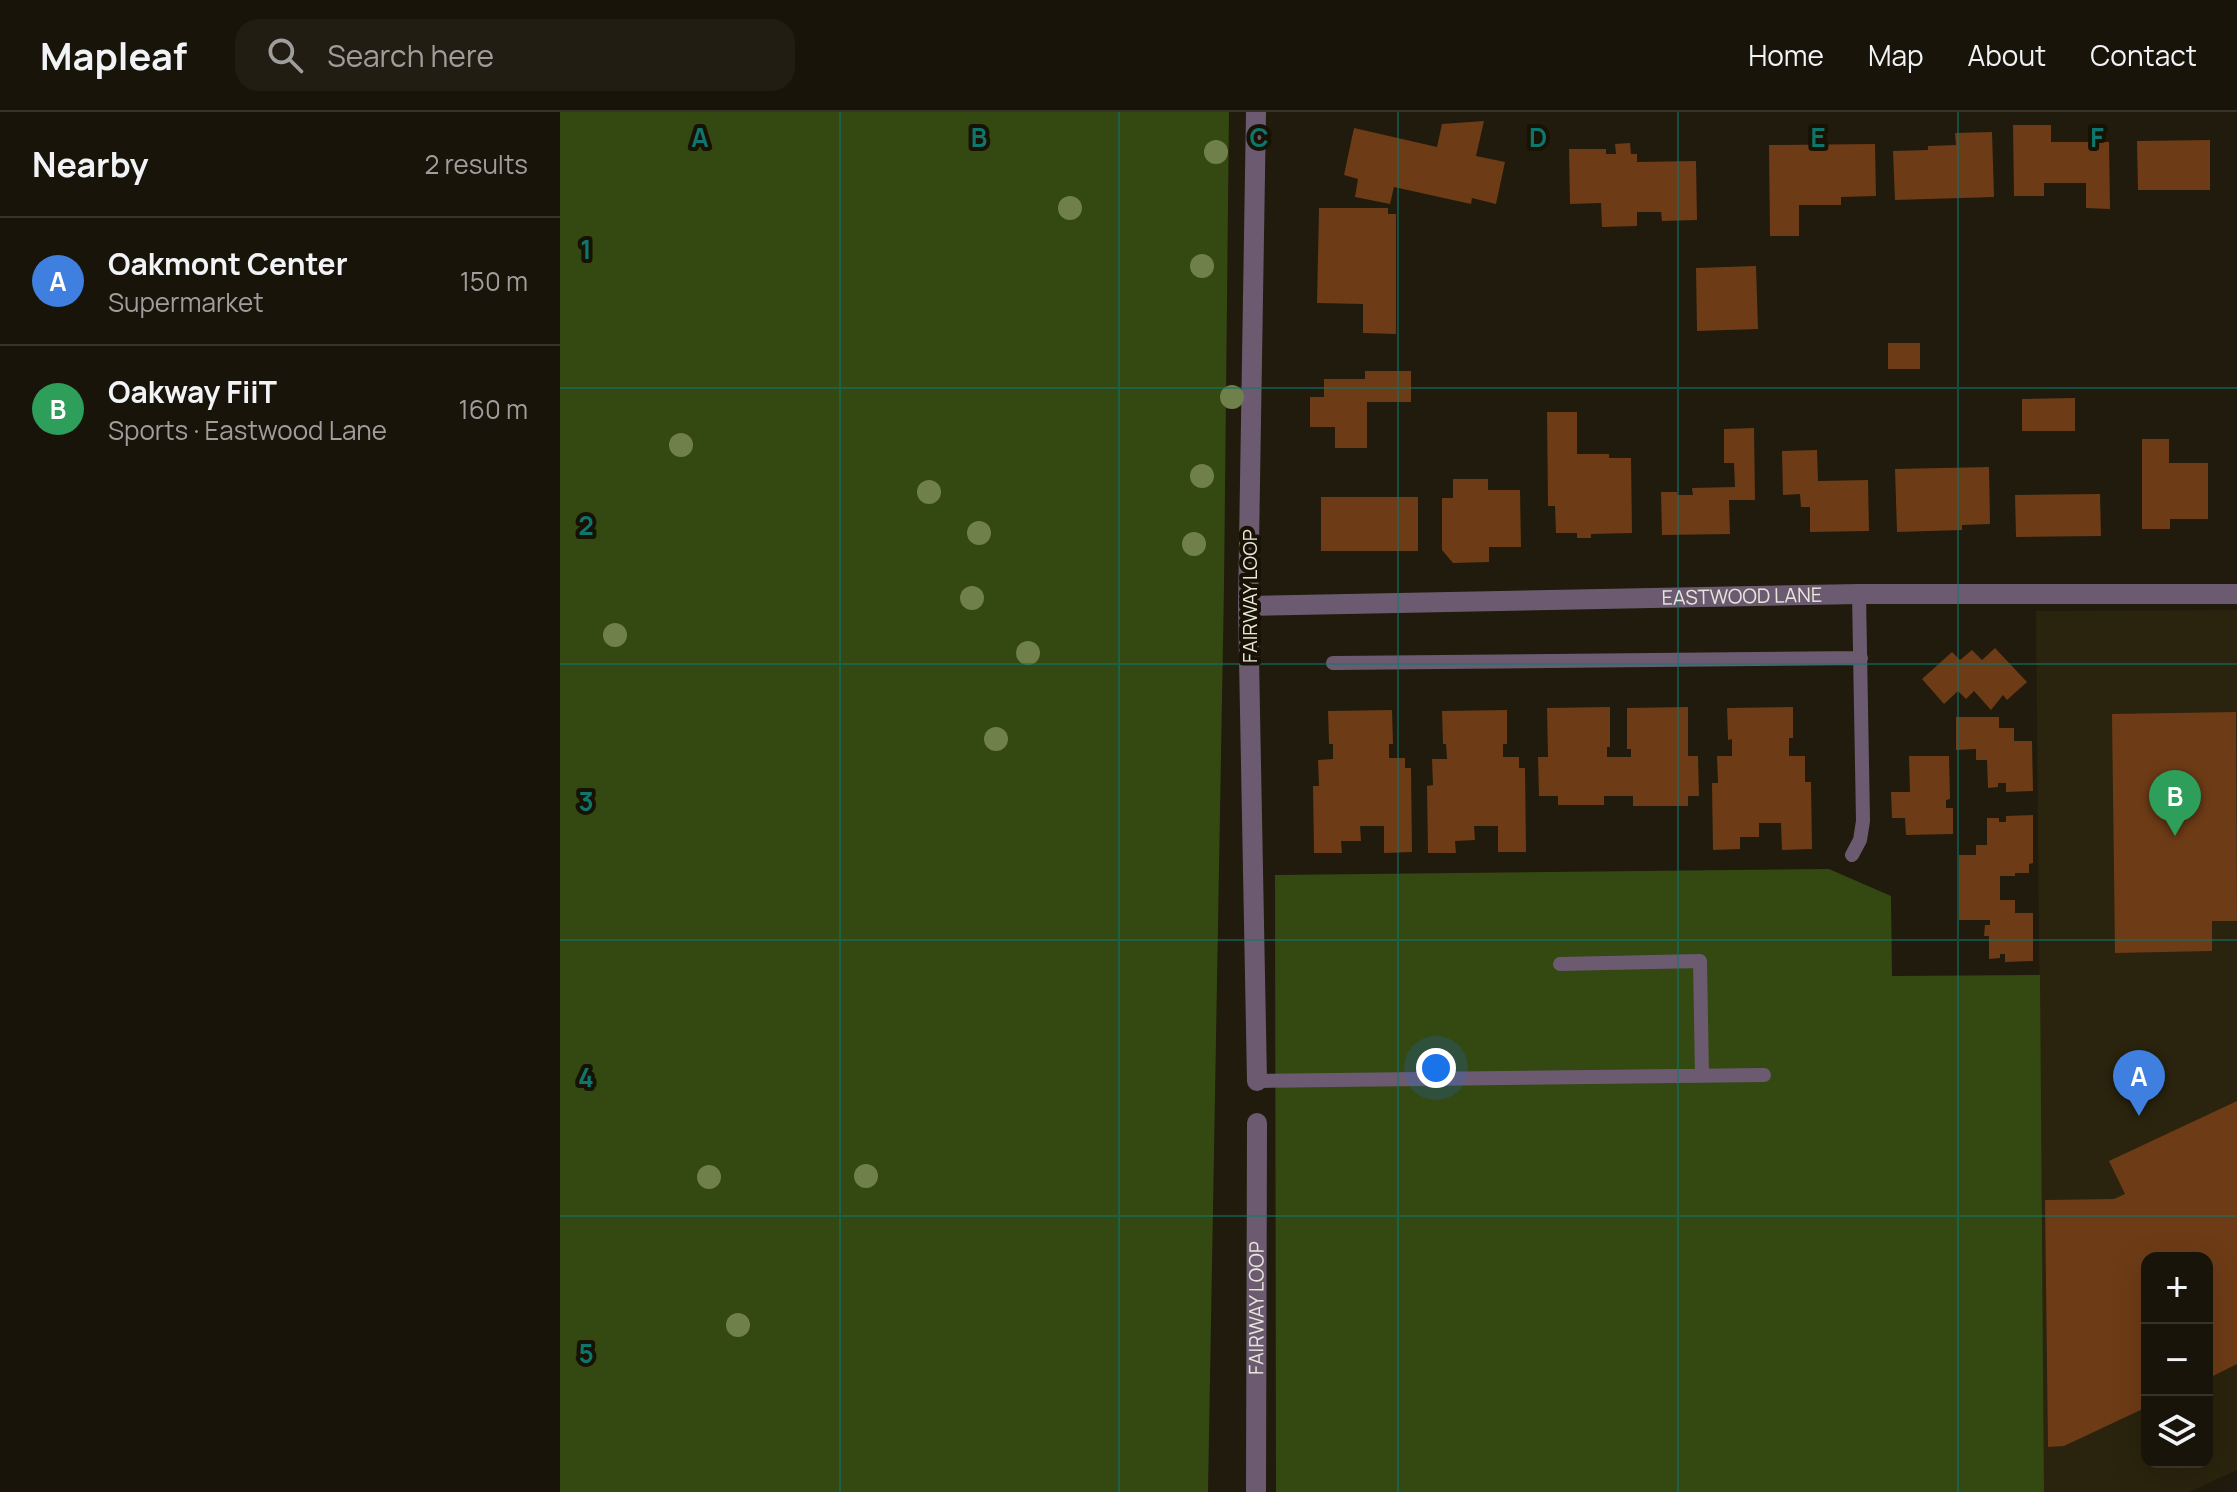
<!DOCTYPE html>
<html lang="en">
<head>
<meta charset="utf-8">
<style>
  :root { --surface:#181409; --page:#211d12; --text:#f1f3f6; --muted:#9f9e9c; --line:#36332a; --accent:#8c9099 }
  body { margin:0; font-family:Manrope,sans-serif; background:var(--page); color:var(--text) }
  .controls { position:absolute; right:24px; bottom:24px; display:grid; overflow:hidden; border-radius:16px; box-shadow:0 8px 32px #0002 }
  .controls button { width:72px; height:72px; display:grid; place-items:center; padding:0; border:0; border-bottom:2px solid var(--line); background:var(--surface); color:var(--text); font:40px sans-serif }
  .you { position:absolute; left:876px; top:956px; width:28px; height:28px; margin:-20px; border:6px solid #fff; border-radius:50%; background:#1a73e8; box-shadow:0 0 0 12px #1a73e833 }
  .badge { display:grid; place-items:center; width:52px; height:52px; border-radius:50%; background:var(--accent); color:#fff; font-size:26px; font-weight:700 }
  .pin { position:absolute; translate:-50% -66px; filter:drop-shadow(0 2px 4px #0008) }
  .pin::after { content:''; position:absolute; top:42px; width:28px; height:24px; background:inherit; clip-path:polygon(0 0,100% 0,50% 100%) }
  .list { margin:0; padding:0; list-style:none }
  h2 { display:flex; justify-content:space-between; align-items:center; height:104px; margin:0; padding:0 32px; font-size:34px }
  h2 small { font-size:26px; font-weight:400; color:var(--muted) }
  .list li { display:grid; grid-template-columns:52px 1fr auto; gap:24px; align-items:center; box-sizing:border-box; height:128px; padding:0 32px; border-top:2px solid var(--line) }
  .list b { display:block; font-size:30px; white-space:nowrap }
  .list p { margin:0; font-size:26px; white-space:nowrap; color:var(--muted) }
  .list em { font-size:26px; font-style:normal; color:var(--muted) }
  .icon { flex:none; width:44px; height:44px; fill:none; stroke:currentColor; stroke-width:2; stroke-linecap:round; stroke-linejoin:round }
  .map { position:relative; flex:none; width:1677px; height:1380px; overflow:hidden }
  header { display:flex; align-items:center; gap:48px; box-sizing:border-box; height:112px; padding:0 40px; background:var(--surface); border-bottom:2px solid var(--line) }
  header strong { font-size:38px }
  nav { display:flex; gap:44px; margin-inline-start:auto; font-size:28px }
  .search { width:560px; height:72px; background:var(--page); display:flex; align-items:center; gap:20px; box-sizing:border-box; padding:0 28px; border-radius:24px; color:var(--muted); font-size:30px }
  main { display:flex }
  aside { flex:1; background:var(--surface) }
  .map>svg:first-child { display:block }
</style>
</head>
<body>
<header>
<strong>Mapleaf</strong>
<div class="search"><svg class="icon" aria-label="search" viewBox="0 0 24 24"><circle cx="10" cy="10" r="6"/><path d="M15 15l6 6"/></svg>Search here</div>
<nav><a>Home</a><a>Map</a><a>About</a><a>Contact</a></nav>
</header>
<main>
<aside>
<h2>Nearby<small>2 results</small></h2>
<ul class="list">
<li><span class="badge" style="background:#3f7fe0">A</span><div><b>Oakmont Center</b><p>Supermarket</p></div><em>150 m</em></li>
<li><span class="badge" style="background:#2e9e5b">B</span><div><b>Oakway FiiT</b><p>Sports · Eastwood Lane</p></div><em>160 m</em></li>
</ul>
</aside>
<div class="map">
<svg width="1677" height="1380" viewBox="0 0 1677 1380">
  <rect width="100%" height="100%" fill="#201b0c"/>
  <path fill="#2a230d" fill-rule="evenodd" d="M 1677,498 L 1677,1358 L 1629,1380 L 1484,1380 L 1476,499 ZM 1587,1146 L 1647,1146 L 1647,1350 L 1587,1350 Z"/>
  <path fill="#344812" d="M 0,0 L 669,0 L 664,474 L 648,1380 L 0,1380 Z
    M 1269,757 L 1331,784 L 1332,864 L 1480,863 L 1484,1380 L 716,1380 L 715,763 Z"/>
  <path fill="#6d3b16" d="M 924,9 L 916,44 L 945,50 L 936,92 L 912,86 L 911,92 L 834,75 L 830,92 L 795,85 L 798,67 L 784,63 L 794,16 L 877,35 L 882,12 Z
    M 1453,13 L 1491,13 L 1491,30 L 1549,30 L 1550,97 L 1526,96 L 1526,71 L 1484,71 L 1484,84 L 1454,84 Z
    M 1432,20 L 1434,85 L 1335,88 L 1333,39 L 1368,38 L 1368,34 L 1396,33 L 1395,21 Z
    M 1650,28 L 1650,78 L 1578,78 L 1577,29 Z
    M 1070,31 L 1071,42 L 1077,42 L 1077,50 L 1136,49 L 1137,108 L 1102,109 L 1101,100 L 1077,100 L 1077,114 L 1042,115 L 1041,91 L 1010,92 L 1009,37 L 1046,37 L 1046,42 L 1056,42 L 1055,32 Z
    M 1315,32 L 1316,84 L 1281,85 L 1281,93 L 1239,93 L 1239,124 L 1210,124 L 1209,33 Z
    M 759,96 L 828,96 L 828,102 L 836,102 L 836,222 L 803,221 L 803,192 L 757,191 Z
    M 1196,154 L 1198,217 L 1137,219 L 1136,156 Z
    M 1328,231 L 1360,231 L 1360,257 L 1328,257 Z
    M 805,259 L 851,259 L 851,290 L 807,290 L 807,336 L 775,336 L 775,315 L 750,315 L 750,285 L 764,285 L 764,267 L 805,267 Z
    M 1515,286 L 1515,319 L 1462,319 L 1462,287 Z
    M 987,300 L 1017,300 L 1017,342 L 1049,342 L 1049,346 L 1071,346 L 1072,421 L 1031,422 L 1031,426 L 1017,426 L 1017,421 L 996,421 L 995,394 L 988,394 Z
    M 1194,316 L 1195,388 L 1169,388 L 1170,422 L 1102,423 L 1101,380 L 1117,380 L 1117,383 L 1133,383 L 1132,376 L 1175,375 L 1174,351 L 1164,351 L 1164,317 Z
    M 1582,327 L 1609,327 L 1609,351 L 1648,351 L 1648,407 L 1610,407 L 1610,417 L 1582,417 Z
    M 1257,338 L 1258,369 L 1308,368 L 1309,419 L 1250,420 L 1250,395 L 1241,395 L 1240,382 L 1223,383 L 1222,339 Z
    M 1429,355 L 1430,412 L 1402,413 L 1402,418 L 1337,420 L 1335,357 Z
    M 893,367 L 928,367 L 928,378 L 960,378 L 961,435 L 929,435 L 929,450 L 893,451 L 882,438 L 882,386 L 893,386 Z
    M 1540,382 L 1541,424 L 1456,425 L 1455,383 Z
    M 761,385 L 858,385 L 858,439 L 761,439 Z
    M 1435,536 L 1467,570 L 1447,588 L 1443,583 L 1431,598 L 1414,579 L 1406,587 L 1398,579 L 1384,592 L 1362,567 L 1392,540 L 1400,548 L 1412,538 L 1422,548 Z
    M 1050,595 L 1050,635 L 1047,635 L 1047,645 L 1071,645 L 1071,637 L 1067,637 L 1067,596 L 1128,595 L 1128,644 L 1138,644 L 1139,684 L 1128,684 L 1128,694 L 1073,694 L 1073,684 L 1044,684 L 1044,693 L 998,693 L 998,684 L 979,684 L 978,645 L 988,645 L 987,596 Z
    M 1233,595 L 1233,626 L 1229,626 L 1229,644 L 1245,644 L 1245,670 L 1251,670 L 1252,737 L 1222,738 L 1221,711 L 1199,711 L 1199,725 L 1180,725 L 1180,737 L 1153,738 L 1152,671 L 1158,671 L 1157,644 L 1172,644 L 1172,627 L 1168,628 L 1167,596 Z
    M 832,598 L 833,632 L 829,632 L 829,646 L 845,646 L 845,656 L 851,656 L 852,740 L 824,741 L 824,714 L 800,714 L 801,729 L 781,729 L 782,741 L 754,741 L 753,674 L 759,674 L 758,648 L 773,647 L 773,632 L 769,632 L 768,599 Z
    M 947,598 L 947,632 L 943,632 L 943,645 L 959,645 L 959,656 L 965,656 L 966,740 L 938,740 L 938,714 L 914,714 L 915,728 L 895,729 L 896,741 L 868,741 L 867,674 L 873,673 L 872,647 L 887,647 L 886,632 L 883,632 L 882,599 Z
    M 1676,600 L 1677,809 L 1652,809 L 1652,839 L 1555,841 L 1552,602 Z
    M 1396,605 L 1439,605 L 1439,616 L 1454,616 L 1454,629 L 1472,629 L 1473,679 L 1446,680 L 1446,671 L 1438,671 L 1438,675 L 1428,676 L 1427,648 L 1416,648 L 1416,637 L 1396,638 Z
    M 1349,644 L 1389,644 L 1390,687 L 1386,688 L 1386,696 L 1393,696 L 1393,722 L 1346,723 L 1345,706 L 1332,706 L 1331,680 L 1350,680 Z
    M 1473,703 L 1473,751 L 1469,752 L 1469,761 L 1455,761 L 1455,764 L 1440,764 L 1440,788 L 1455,788 L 1455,801 L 1473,801 L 1473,849 L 1445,850 L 1445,842 L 1440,842 L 1440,846 L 1429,847 L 1429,824 L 1424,824 L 1425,813 L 1430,813 L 1430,808 L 1399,808 L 1399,743 L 1416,743 L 1416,733 L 1427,733 L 1427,706 L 1439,706 L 1439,710 L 1446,710 L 1446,704 Z
    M 1677,989 L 1677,1252 L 1647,1267 L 1647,1146 L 1587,1146 L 1587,1295 L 1504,1334 L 1488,1335 L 1485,1088 L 1554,1087 L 1565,1082 L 1549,1049 Z"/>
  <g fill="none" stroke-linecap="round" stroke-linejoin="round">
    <path stroke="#6c5b70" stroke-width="14" d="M 773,551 L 1301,546
      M 1292,743 L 1300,728 L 1303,709 L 1299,482
      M 1000,852 L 1140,849 L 1142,964
      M 697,969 L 1204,963"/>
    <g stroke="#6c5b70" stroke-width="20">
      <path d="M 696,0 L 688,494 L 697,969"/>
      <path id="s1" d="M 688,494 L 1299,482 L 1677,482"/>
      <path id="s2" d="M 696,1380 L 697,1011"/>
    </g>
  </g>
  <g fill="#6f804b">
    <circle cx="656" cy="40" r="12"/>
    <circle cx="510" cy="96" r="12"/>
    <circle cx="642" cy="154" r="12"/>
    <circle cx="672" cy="285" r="12"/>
    <circle cx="121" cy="333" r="12"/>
    <circle cx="642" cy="364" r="12"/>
    <circle cx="369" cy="380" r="12"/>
    <circle cx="419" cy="421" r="12"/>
    <circle cx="634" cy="432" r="12"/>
    <circle cx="412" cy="486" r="12"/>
    <circle cx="55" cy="523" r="12"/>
    <circle cx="468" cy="541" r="12"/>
    <circle cx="436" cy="627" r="12"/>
    <circle cx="306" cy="1064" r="12"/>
    <circle cx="149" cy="1065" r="12"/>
    <circle cx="178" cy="1213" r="12"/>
  </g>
  <path fill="none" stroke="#0f766e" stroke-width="2" stroke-opacity="0.55" d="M 280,0 L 280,1380M 559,0 L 559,1380M 838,0 L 838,1380M 1118,0 L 1118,1380M 1398,0 L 1398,1380M 0,276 L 1677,276M 0,552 L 1677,552M 0,828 L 1677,828M 0,1104 L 1677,1104"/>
  <g text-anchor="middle" stroke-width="8" stroke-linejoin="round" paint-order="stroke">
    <g font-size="20" fill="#e8e5db" stroke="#171204">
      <text transform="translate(690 484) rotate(-90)" y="7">FAIRWAY LOOP</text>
      <text dy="7" stroke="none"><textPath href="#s1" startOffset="494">EASTWOOD LANE</textPath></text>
      <text dy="7" stroke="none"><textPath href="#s2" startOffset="184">FAIRWAY LOOP</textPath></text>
    </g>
  </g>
  <g font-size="26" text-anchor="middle" font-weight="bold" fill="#0f766e" stroke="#171204" stroke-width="8" stroke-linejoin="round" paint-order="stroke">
    <text x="140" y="35">A</text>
    <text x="419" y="35">B</text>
    <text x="699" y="35">C</text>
    <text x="978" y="35">D</text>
    <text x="1258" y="35">E</text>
    <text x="1537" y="35">F</text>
    <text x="26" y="147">1</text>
    <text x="26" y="423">2</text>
    <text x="26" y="699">3</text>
    <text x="26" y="975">4</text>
    <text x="26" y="1251">5</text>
  </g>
</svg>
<div class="controls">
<button>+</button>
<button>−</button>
<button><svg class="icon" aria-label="layers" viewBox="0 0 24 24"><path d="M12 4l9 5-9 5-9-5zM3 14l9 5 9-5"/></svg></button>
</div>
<div class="you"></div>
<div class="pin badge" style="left:1579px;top:1004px;background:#3f7fe0">A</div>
<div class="pin badge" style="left:1615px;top:724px;background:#2e9e5b">B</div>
</div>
</main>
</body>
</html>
